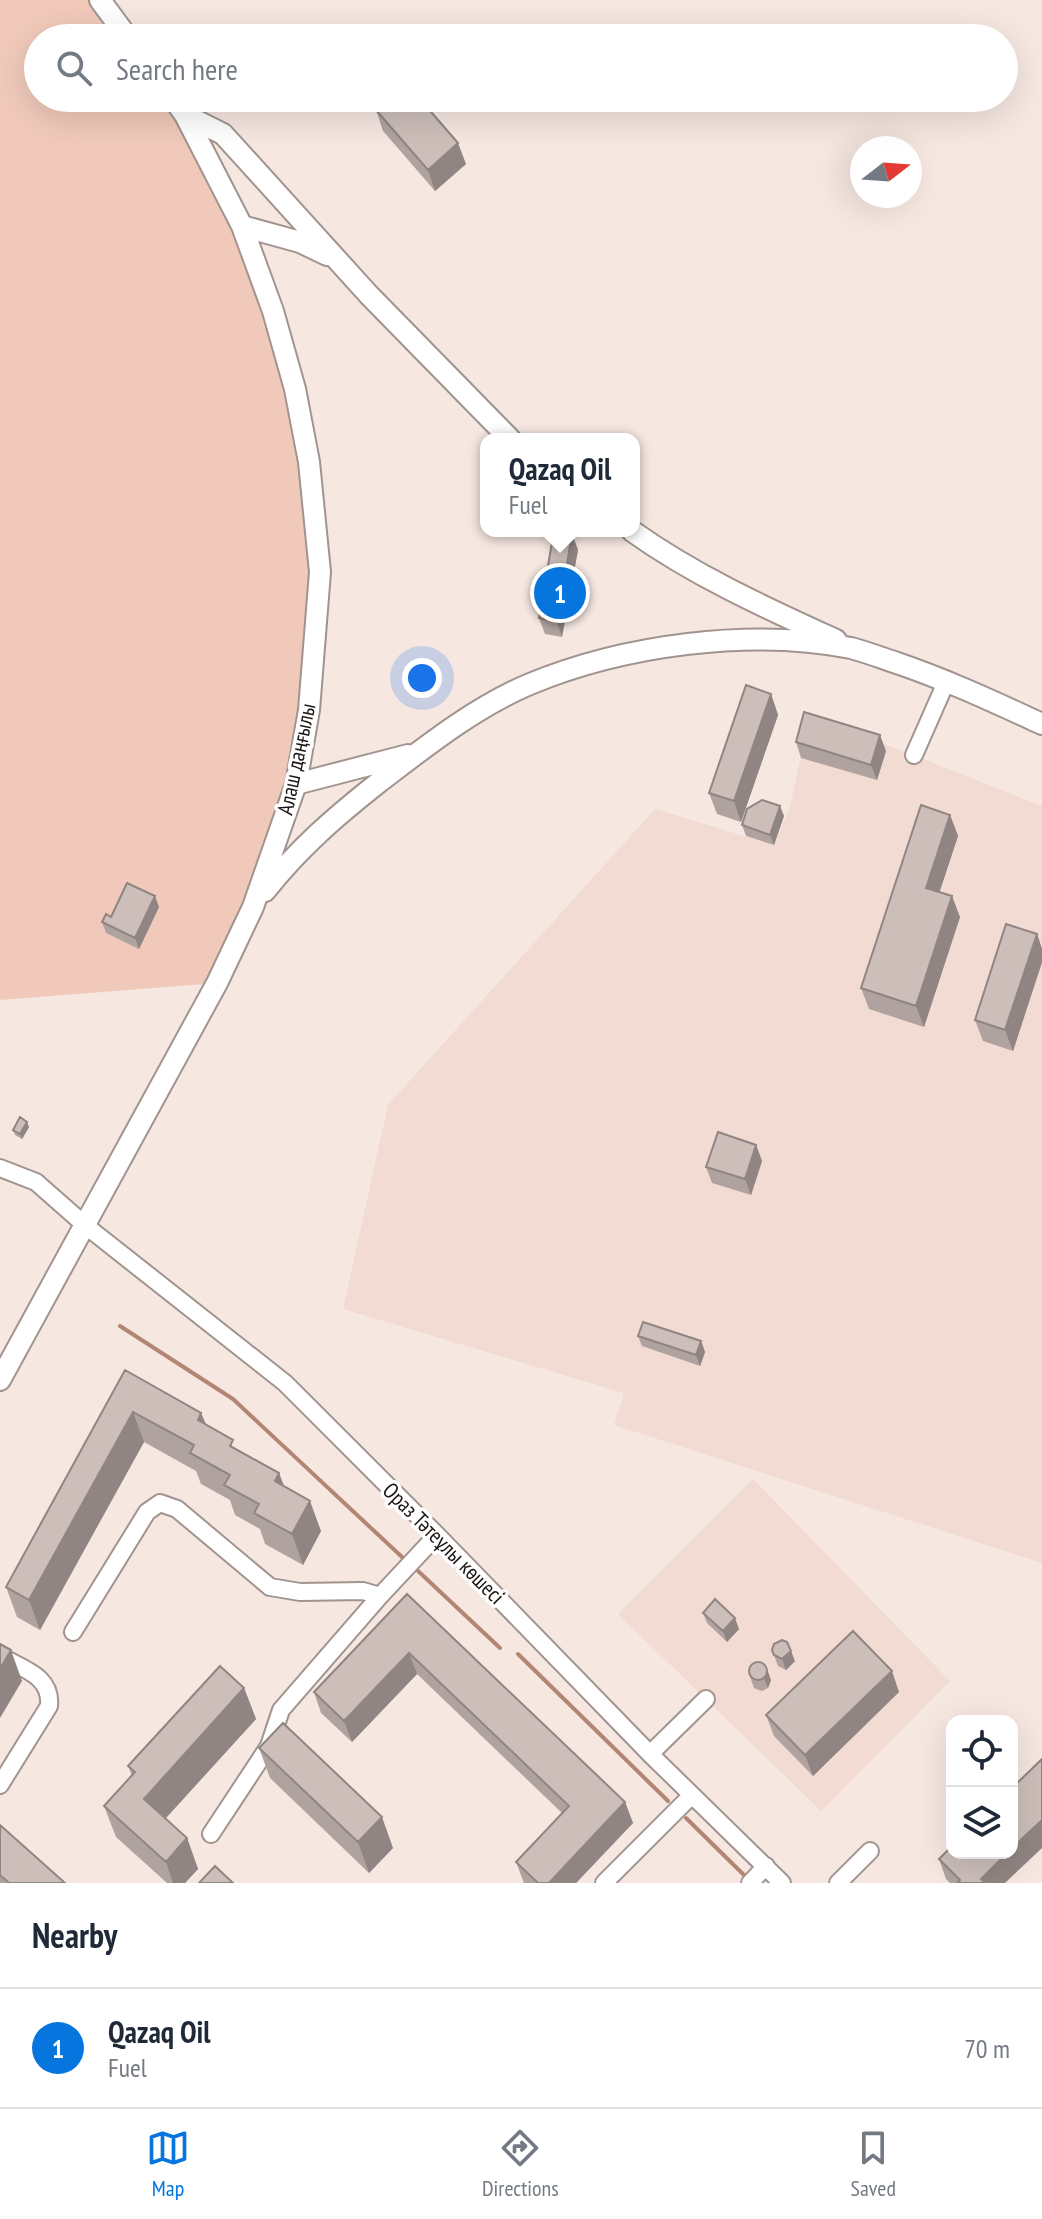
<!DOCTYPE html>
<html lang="en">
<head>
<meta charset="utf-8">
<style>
  :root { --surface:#fff; --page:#f6f6f7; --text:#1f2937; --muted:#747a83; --line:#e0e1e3; --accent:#0675dd }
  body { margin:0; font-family:"PT Sans Narrow",sans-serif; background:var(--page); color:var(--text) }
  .controls { position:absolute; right:24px; bottom:24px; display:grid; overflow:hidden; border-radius:16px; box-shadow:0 8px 32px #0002 }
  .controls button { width:72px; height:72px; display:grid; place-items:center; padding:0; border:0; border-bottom:2px solid var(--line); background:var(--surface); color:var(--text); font:40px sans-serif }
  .compass { position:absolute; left:850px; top:136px; width:72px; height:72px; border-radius:50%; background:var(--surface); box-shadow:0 8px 32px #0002; rotate:73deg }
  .you { position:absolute; left:422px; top:678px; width:28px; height:28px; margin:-20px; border:6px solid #fff; border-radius:50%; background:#1a73e8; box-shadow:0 0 0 12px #1a73e833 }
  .badge { display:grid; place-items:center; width:52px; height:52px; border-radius:50%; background:var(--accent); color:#fff; font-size:26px; font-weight:700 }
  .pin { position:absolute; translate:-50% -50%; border:4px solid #fff; box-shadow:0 2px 8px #0006 }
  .popup { position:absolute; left:480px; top:433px; width:160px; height:104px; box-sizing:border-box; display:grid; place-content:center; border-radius:16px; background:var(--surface); filter:drop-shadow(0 2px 6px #0005); font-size:26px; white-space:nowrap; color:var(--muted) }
  .popup b { font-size:30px; color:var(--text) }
  .popup::after { content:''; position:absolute; left:50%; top:100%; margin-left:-16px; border:16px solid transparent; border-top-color:var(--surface) }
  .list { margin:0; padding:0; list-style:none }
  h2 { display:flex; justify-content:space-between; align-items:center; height:104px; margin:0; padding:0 32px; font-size:34px }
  h2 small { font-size:26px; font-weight:400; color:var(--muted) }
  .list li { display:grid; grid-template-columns:52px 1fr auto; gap:24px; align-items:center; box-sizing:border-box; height:120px; padding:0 32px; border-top:2px solid var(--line) }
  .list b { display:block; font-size:30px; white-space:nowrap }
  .list p { margin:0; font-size:26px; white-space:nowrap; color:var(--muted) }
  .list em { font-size:26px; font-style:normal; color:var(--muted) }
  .icon { flex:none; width:44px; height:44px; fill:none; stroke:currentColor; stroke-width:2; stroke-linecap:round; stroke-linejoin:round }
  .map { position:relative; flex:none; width:1042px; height:1883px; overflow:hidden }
  .search { position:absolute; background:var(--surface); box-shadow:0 8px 32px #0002; left:24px; right:24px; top:24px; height:88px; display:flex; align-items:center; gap:20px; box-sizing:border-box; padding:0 28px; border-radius:44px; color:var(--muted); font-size:30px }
  .sheet { height:224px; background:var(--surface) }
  nav { display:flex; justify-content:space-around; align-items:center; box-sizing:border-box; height:112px; border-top:2px solid var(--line); background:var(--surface); font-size:22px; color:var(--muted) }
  nav a { display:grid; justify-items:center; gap:4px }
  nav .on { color:var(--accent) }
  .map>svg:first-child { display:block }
</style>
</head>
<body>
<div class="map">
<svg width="1042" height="1883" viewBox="0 0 1042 1883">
  <rect width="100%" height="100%" fill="#f6e7e1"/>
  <path fill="#f2dbd2" d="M 808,723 L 890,746 L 1042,806 L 1042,1563 L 614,1425 L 624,1393 L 343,1309 L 388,1105 L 655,809 L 774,845 L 790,807 Z
    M 753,1479 L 950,1681 L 821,1811 L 618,1614 Z"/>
  <path fill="#f0c9ba" d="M 0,0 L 100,0 L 128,38 L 38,38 L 38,98 L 173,98 L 273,311 L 315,511 L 296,784 L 217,983 L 0,1000 Z"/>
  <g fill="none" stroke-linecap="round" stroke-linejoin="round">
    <path stroke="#b38674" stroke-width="4" d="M 120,1326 L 233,1399 L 402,1557
      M 417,1570 L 500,1648
      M 518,1654 L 668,1801
      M 686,1818 L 745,1876"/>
    <g stroke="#a1948e" stroke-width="20">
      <path id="minor" d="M 914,755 L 947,680
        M 0,1168 L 36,1182 L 86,1226 L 285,1383 L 437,1535 L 650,1754 L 782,1883
        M 73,1632 L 147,1512 L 160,1503 L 177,1509 L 270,1587 L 300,1592 L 363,1591 L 380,1596
        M 0,1656 C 23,1669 52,1676 49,1706 L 0,1785
        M 650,1754 L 706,1699
        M 211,1834 L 269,1746 L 281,1710 L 380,1596 L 437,1535
        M 604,1883 L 692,1795
        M 750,1883 L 766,1866
        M 838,1883 L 870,1851"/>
    </g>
    <g stroke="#a1948e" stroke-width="24">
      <path id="major" d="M 100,0 L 128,38
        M 185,115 L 223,134 L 369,295 L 510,439
        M 242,226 L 300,242 L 327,255
        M 632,531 C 695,576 766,608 836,640
        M 296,784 L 408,755
        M 265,891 C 299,848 335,817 378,783 C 425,747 475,707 530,684 C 624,645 751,628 851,648 C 866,652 882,658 897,663 C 947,680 994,702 1042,724
        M 0,1380 L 217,983 L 253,907 L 296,784 L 309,710 L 320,572 L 309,462 L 295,389 L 273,311 L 242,226 L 185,115 L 173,98"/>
    </g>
    <use href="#minor" stroke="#fff" stroke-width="16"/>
    <use href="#major" stroke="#fff" stroke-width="20"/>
  </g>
  <path fill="#b0a39f" d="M 376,110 L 466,164 L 435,191 L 383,131 Z
    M 572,534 L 578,550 L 562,637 L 545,634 L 539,618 Z
    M 771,694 L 778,715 L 741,822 L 717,814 L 709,793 Z
    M 796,742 L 886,751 L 877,780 L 801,758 Z
    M 780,806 L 784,816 L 774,845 L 746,836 L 742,825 Z
    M 950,815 L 958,836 L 939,892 L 960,917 L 924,1027 L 869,1009 L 861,988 Z
    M 159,907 L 139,949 L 106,933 L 102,922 L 111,917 Z
    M 1037,934 L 1042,949 L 1042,962 L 1013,1051 L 983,1041 L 975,1020 Z
    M 27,1122 L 29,1127 L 22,1139 L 15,1135 L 13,1130 Z
    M 756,1145 L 762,1161 L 751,1195 L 712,1183 L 706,1167 Z
    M 638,1336 L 701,1341 L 705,1352 L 700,1366 L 642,1346 Z
    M 125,1370 L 201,1413 L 206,1424 L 236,1449 L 279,1473 L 284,1487 L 321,1531 L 303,1565 L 265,1544 L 260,1529 L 235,1515 L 230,1500 L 201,1484 L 196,1471 L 144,1442 L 40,1630 L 17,1617 L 6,1587 Z
    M 407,1594 L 625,1802 L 633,1823 L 576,1883 L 524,1883 L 516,1862 L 562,1813 L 417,1674 L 352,1742 L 321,1713 L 314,1692 Z
    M 703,1613 L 739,1629 L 727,1642 L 707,1623 Z
    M 772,1650 L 795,1661 L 786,1670 L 778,1666 Z
    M 748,1671 L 771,1680 L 768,1688 L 762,1691 L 754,1688 Z
    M 244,1688 L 256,1719 L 165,1819 L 187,1838 L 198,1869 L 185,1883 L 167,1883 L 116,1837 L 104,1806 L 132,1776 L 128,1766 Z
    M 899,1692 L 813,1776 L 774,1736 L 766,1715 Z
    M 259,1748 L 393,1848 L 369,1873 L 270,1778 Z
    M 0,1825 L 65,1883 L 0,1883 Z
    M 939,1859 L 1005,1883 L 950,1883 L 946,1879 Z"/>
  <path fill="#908582" d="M 458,143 L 466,164 L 435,191 L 428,170 Z
    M 572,534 L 578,550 L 562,637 L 557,622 Z
    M 771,694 L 778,715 L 741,822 L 734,801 Z
    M 880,735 L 886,751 L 877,780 L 871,765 Z
    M 780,806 L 784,816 L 774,845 L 770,835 Z
    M 950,815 L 958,836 L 934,909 L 926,888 Z
    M 155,896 L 159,907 L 139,949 L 135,938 Z
    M 952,896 L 960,917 L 924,1027 L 916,1006 Z
    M 1037,934 L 1042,949 L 1042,962 L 1013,1051 L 1005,1030 Z
    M 27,1122 L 29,1127 L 22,1139 L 20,1134 Z
    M 756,1145 L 762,1161 L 751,1195 L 745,1179 Z
    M 701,1341 L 705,1352 L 700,1366 L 696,1355 Z
    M 133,1412 L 144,1442 L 40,1630 L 29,1600 Z
    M 201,1413 L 213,1443 L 198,1420 Z
    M 279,1473 L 291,1504 L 275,1481 Z
    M 310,1501 L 321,1531 L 303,1565 L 292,1534 Z
    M 735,1618 L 739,1629 L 727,1642 L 723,1631 Z
    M 11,1650 L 22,1681 L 0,1718 L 0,1669 Z
    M 791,1651 L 795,1661 L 786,1670 L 782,1659 Z
    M 409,1653 L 417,1674 L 352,1742 L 344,1721 Z
    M 767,1669 L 771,1680 L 768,1688 L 764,1678 Z
    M 892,1671 L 899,1692 L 813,1776 L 805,1755 Z
    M 244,1688 L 256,1719 L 155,1830 L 144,1799 Z
    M 625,1802 L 633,1823 L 576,1883 L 549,1883 Z
    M 382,1817 L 393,1848 L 369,1873 L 358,1842 Z
    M 1042,1820 L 1042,1848 L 1005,1883 L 982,1883 L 981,1879 L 1007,1853 L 1012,1853 L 1012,1848 Z
    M 187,1838 L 198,1869 L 185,1883 L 173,1883 L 166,1862 Z"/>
  <path fill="#cdbeb9" stroke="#908582" stroke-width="2" d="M 389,98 L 419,98 L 458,143 L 428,170 L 376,110 Z
    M 554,531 L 572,534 L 557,622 L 539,618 Z
    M 746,685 L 771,694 L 734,801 L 709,793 Z
    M 804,712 L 880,735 L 871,765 L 796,742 Z
    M 762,800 L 780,806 L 770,835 L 742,825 L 747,809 Z
    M 921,805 L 950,815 L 926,888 L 952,896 L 916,1006 L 861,988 Z
    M 127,883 L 155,896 L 135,938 L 102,922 L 106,914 L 111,917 Z
    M 1006,924 L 1037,934 L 1005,1030 L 975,1020 Z
    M 20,1117 L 27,1122 L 20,1134 L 13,1130 Z
    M 718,1132 L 756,1145 L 745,1179 L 706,1167 Z
    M 643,1322 L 701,1341 L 696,1355 L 638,1336 Z
    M 125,1370 L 201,1413 L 198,1420 L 233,1440 L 230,1446 L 279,1473 L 275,1481 L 310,1501 L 292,1534 L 254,1513 L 259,1504 L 224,1485 L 230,1475 L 190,1453 L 194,1445 L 133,1412 L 29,1600 L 6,1587 Z
    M 407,1594 L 625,1802 L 549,1883 L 538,1883 L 516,1862 L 569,1806 L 409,1653 L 344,1721 L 314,1692 Z
    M 715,1599 L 735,1618 L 723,1631 L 703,1613 Z
    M 853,1631 L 892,1671 L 805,1755 L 766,1715 Z
    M 782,1640 L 787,1642 L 791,1651 L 782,1659 L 774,1655 L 772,1650 L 774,1644 Z
    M 0,1644 L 11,1650 L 0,1669 Z
    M749 1671a9 9 0 1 1 18 0a9 9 0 1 1-18 0Z
    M 220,1666 L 244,1688 L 144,1799 L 187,1838 L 166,1862 L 104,1806 L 135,1772 L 128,1766 Z
    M 283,1723 L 382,1817 L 358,1842 L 259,1748 Z
    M 1042,1759 L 1042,1820 L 1012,1848 L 1012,1788 Z
    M 0,1825 L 65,1883 L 9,1883 L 0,1875 Z
    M 952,1846 L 952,1853 L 1007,1853 L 981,1879 L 985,1883 L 957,1883 L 960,1880 L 939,1859 Z
    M 215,1866 L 233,1883 L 199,1883 Z"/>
  <g text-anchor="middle" stroke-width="7" stroke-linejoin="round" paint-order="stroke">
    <g font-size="22" fill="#1c1715" stroke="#fff">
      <text transform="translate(296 759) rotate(-78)" y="8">Алаш даңғылы</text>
      <text transform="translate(444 1543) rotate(45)" y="8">Ораз Тәтеұлы көшесі</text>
    </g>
  </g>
</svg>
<div class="controls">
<button><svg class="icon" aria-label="locate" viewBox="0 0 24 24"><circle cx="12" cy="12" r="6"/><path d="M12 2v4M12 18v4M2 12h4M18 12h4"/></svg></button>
<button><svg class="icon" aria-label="layers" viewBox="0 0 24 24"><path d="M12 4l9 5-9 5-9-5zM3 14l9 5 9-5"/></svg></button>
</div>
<svg class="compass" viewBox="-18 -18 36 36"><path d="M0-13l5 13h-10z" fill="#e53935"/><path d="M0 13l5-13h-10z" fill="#747a83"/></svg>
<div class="you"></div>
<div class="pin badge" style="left:560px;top:593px">1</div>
<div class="popup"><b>Qazaq Oil</b>Fuel</div>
<div class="search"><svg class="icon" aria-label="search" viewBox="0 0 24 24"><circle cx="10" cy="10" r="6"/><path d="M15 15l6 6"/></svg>Search here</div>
</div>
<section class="sheet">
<h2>Nearby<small></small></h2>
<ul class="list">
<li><span class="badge">1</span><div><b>Qazaq Oil</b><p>Fuel</p></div><em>70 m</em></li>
</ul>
</section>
<nav>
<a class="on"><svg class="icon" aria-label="map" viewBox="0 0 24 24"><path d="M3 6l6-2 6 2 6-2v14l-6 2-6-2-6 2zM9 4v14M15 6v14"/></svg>Map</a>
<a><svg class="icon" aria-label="directions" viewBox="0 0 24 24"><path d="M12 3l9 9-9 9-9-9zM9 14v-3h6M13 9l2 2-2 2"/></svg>Directions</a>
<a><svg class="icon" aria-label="saved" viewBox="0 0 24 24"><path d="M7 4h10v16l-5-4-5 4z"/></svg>Saved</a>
</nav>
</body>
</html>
